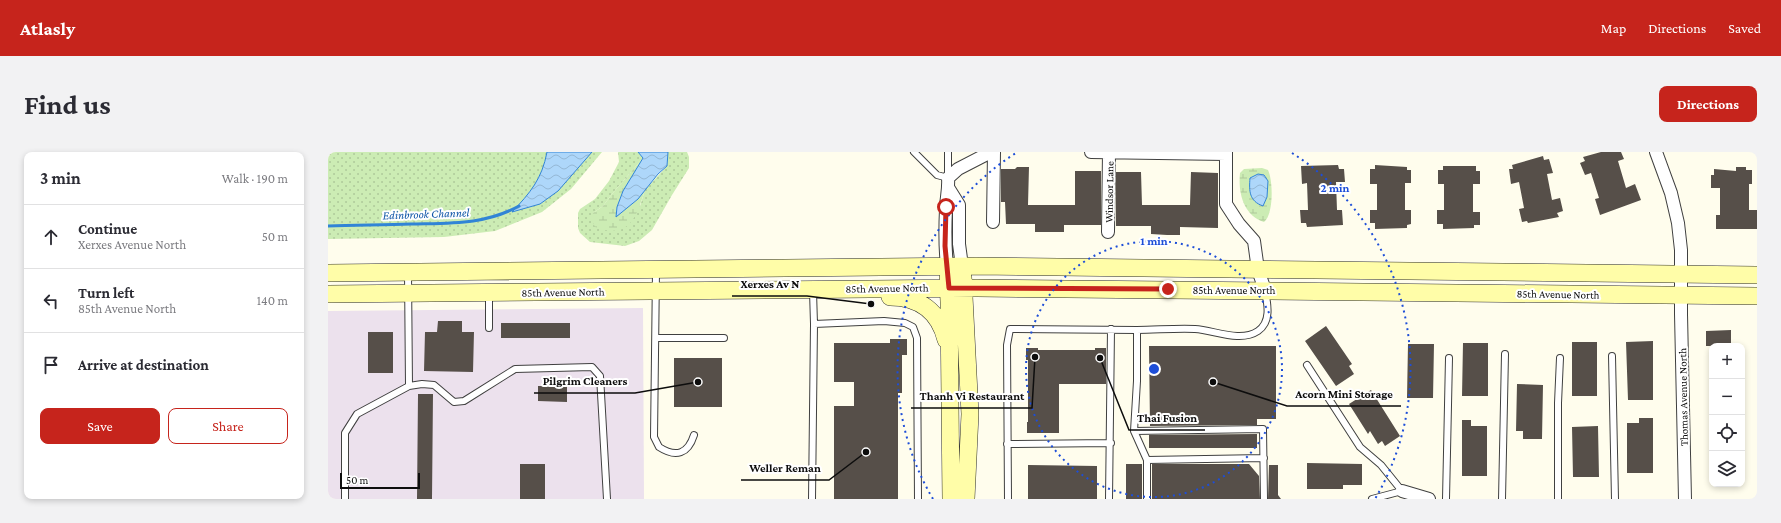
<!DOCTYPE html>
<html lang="en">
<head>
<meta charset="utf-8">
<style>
  :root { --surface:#fff; --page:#f2f2f3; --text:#2b2b33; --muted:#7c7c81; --line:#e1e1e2; --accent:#c6241c }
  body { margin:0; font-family:"Crimson Pro",serif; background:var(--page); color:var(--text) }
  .controls { position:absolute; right:12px; bottom:12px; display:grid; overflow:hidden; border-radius:8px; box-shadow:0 2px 6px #0003 }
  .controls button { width:36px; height:36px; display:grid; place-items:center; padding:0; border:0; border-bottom:1px solid var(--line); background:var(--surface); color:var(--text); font:20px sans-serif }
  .scale { position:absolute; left:12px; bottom:10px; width:80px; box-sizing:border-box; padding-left:4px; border:2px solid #0d0d0d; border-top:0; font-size:11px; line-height:14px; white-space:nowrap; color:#0d0d0d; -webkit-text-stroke:3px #fff; paint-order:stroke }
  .stop { position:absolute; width:12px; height:12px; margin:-9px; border:3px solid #c6241c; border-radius:50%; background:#fff }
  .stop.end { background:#c6241c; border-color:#fff; box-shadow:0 1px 4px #0008 }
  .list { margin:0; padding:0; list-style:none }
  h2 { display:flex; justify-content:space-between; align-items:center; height:52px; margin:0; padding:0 16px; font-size:17px }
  h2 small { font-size:13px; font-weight:400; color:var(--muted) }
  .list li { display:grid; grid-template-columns:26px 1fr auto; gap:12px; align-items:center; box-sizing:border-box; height:64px; padding:0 16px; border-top:1px solid var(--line) }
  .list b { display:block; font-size:15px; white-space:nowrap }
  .list p { margin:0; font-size:13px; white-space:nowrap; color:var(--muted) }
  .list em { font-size:13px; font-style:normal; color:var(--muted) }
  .actions { display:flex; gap:8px; padding:12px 16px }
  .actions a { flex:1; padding:9px 0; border:1px solid var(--accent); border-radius:8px; text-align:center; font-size:14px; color:var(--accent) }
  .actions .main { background:var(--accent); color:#fff }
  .icon { flex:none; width:22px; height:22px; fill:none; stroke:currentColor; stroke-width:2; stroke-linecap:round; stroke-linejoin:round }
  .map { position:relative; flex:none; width:1429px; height:347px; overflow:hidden; border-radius:8px }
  header { display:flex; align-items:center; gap:24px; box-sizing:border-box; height:56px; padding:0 20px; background:var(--accent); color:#fff }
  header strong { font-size:19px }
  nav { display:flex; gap:22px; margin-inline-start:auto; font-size:14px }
  .intro { display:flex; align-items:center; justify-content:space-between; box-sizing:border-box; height:96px; padding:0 24px }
  h1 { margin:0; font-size:28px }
  .button { padding:10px 18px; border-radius:8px; background:var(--accent); color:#fff; font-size:14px; font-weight:700 }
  main { display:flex; gap:24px; padding:0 24px }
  aside { flex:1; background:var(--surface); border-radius:8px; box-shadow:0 2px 6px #0003 }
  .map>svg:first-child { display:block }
</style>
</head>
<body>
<header>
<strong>Atlasly</strong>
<nav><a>Map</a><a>Directions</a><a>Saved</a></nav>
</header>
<div class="intro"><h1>Find us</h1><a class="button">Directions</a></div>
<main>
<aside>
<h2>3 min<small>Walk · 190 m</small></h2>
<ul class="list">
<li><svg class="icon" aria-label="ahead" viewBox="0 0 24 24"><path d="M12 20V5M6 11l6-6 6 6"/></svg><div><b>Continue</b><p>Xerxes Avenue North</p></div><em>50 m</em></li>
<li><svg class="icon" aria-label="left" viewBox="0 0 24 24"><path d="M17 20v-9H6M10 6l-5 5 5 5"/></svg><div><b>Turn left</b><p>85th Avenue North</p></div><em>140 m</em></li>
<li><svg class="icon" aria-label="arrive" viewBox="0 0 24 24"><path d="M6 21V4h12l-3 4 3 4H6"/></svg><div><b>Arrive at destination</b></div></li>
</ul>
<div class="actions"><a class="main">Save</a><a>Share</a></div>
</aside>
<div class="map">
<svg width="1429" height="347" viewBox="0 0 1429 347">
  <defs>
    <pattern id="grass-dots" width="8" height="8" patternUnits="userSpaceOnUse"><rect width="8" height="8" fill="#ccecb4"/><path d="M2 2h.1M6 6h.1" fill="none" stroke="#aec99a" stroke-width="1.8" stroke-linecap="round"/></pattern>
    <pattern id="wetland-marsh" width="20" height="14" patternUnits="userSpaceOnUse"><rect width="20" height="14" fill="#ccecb4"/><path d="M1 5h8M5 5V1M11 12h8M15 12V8" fill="none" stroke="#aec99a"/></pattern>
    <pattern id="water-waves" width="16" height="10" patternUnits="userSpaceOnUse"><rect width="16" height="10" fill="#aed7fa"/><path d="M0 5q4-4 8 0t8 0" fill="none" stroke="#94b7d5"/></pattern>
  </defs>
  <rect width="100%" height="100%" fill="#fffded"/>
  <path fill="#ece1ed" d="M 315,156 L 316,347 L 0,347 L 0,159 Z"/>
  <path fill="url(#grass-dots)" d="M 0,0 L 274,0 L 243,37 L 214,60 L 167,79 L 116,85 L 0,87 Z
    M 290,0 L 318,0 L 310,0 L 315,6 L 284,42 L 275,54 L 265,61 L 312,54 L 317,38 L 339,14 L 340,0 L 359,0 L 361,5 L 361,16 L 344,43 L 324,78 L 311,89 L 297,94 L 262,90 L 252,81 L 250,76 L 250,61 L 252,57 L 267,47 L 281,29 L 291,10 Z"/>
  <path fill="url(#wetland-marsh)" d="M 315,6 C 304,26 293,42 289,64 L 310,47 L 317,38 C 308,66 301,88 267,75 L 264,68 L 265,61 L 275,54 L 284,42 Z
    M 934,16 L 940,18 C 945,28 946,62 936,70 C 915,63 910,40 912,21 L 916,17 Z"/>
  <path fill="url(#water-waves)" stroke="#3184d6" d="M 219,0 L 264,0 L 230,39 L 212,52 L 184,60 C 202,41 214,27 219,0 Z
    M 310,0 L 340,0 L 339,14 L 330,22 L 310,47 L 288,65 L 289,55 L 295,39 L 315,6 Z
    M 930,22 L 936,23 L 940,29 L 939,45 L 935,54 C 921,49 921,39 922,26 Z"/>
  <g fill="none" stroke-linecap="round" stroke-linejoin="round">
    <path stroke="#3184d6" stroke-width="3" d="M 0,74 C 28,73 55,73 83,72 C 121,71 157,73 191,54"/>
  </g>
  <path fill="#564f49" d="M 1273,0 L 1293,0 L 1296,7 L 1290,9 L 1298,36 L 1307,32 L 1313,48 L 1272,63 L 1267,47 L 1271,46 L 1263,21 L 1257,23 L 1252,11 L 1257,9 L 1255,5 Z
    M 1215,4 L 1216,8 L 1221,7 L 1225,21 L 1219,22 L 1224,48 L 1232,46 L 1235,59 L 1229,61 L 1231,65 L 1200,71 L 1199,69 L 1194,70 L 1191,57 L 1196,56 L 1191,30 L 1183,32 L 1181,17 L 1185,17 L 1184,13 Z
    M 1010,13 L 1011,17 L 1016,17 L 1017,30 L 1008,30 L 1009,58 L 1014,58 L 1015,73 L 979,75 L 978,71 L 973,71 L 972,58 L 980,58 L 979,31 L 974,32 L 973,14 Z
    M 1047,13 L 1079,15 L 1079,18 L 1083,18 L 1083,31 L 1077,31 L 1077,58 L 1083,58 L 1083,72 L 1079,73 L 1079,76 L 1047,77 L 1047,71 L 1042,71 L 1042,58 L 1049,58 L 1049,32 L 1042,32 L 1042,17 L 1047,17 Z
    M 1115,14 L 1148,14 L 1148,19 L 1152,19 L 1152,32 L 1145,32 L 1145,60 L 1152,60 L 1152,73 L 1146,73 L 1146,76 L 1115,77 L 1115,72 L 1109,72 L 1109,58 L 1116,58 L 1116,32 L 1110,32 L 1110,18 L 1115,18 Z
    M 689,15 L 701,15 L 700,53 L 747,53 L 747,19 L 773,19 L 773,73 L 736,73 L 736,80 L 707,80 L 707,72 L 678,72 L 677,50 L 673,50 L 673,17 L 687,17 Z
    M 1408,15 L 1418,15 L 1418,18 L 1424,18 L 1424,32 L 1421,32 L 1421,58 L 1429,58 L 1429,77 L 1388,77 L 1388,63 L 1392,63 L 1392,36 L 1383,36 L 1383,23 L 1386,23 L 1386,17 L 1408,19 Z
    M 788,20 L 813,20 L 814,53 L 862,53 L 863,20 L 890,21 L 890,76 L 852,75 L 852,83 L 839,83 L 823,82 L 823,74 L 788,74 Z
    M 110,169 L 134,169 L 134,180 L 146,180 L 145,220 L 96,219 L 97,180 L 109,180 Z
    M 173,171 L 242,171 L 242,186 L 173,186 Z
    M 998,174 L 1024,212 L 1021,214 L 1026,222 L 1008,234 L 977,189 Z
    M 1403,178 L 1403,194 L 1378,194 L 1378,179 Z
    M 40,180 L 65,180 L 65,221 L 40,221 Z
    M 562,187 L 579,187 L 579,203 L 574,203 L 574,241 L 570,241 L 570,347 L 506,347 L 506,254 L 526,254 L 526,230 L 506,230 L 506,191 L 562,191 Z
    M 1325,189 L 1325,248 L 1300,248 L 1298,190 Z
    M 1244,190 L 1269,190 L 1269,244 L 1244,244 Z
    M 1135,191 L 1160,191 L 1160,244 L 1134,244 Z
    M 1080,192 L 1106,192 L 1105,246 L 1079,246 Z
    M 821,194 L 948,194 L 948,267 L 929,267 L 929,273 L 822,274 Z
    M 698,196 L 710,196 L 710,198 L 767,198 L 767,196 L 778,196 L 778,232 L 731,232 L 731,281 L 699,281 L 699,270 L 700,270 L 700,208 L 698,208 Z
    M 346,206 L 394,206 L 394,255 L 346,255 Z
    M 1189,232 L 1215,233 L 1214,287 L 1195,287 L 1195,279 L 1188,279 Z
    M 210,234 L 239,234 L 239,250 L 210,249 Z
    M 1043,238 L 1072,284 L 1057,294 L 1054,289 L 1050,292 L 1042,279 L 1040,282 L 1021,252 Z
    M 90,242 L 105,242 L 104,347 L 89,347 Z
    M 1311,266 L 1325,266 L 1325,321 L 1299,321 L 1299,271 L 1311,271 Z
    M 1134,268 L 1143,268 L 1143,274 L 1159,274 L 1159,324 L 1134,324 Z
    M 1270,274 L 1271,325 L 1245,325 L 1244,275 Z
    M 929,282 L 929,296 L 821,296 L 821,283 Z
    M 979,311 L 1034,312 L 1034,333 L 1015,333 L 1015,337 L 979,337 Z
    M 192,312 L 217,312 L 217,347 L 192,347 Z
    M 798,312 L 814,312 L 814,347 L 798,347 Z
    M 824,312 L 921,312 L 931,324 L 932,347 L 824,347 Z
    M 700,313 L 769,314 L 769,347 L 700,347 Z
    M 941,313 L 950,313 L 950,343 L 953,347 L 940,347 Z"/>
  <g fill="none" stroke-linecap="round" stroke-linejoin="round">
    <g stroke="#404040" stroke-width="8">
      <path id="lane" d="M 586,0 L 609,23 L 620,26 L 620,0
        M 328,119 L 326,285 L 331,295 C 348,306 360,302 366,283
        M 80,121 L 81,234
        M 161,142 L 161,176
        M 486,172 L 556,169 L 577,171 L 585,175 L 589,186 L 590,347
        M 809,178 L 809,229 L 806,279 L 819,308 L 819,347
        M 328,186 L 396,186
        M 1284,204 L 1287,347
        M 979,213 L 1032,295 L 1053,313 L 1074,339 L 1044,347
        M 806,279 L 935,277 L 936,347
        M 679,292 L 783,291
        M 819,308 L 936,306
        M 17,347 L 17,281 L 29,262 L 81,234 L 94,232 L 106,233 L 126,250 L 136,249 L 187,217 L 264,215 L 272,224 L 279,347
        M 484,347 L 486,172 L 485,139
        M 680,347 L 679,193 L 682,177 C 724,177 767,178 809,178 C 828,178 848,176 867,177 C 886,178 912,191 930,179 C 943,170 940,153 937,140
        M 781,347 L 783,177
        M 1118,347 L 1121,206
        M 1174,347 L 1177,202
        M 1230,347 L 1230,251 L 1232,206"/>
    </g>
    <g stroke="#404040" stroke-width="14">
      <path id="street" d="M 763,0 L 898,2
        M 898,0 L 898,52 L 911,72 L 926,89 L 930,118 L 937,138
        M 1328,0 L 1343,41 L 1350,71 L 1353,98 L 1353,162 L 1357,347
        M 621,37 L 631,53 L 631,92 L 634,114
        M 665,70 L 666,0
        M 780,80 L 781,0
        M 619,114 C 617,95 617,77 618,57 C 618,47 621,37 620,26 L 630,17 L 663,0
        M 1074,339 L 1101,347"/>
    </g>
    <g stroke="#2f2f2f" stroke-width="18">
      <path id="secondary" d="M 0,121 L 648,114 L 1429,123
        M 620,125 L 621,150 L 623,347
        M 635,125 L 642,262 L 638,347
        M 0,142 L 649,136 L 1429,144
        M 562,145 C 592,145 611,159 618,188"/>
    </g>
    <use href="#lane" stroke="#fff" stroke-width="6"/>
    <use href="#street" stroke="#fff" stroke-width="12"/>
    <use href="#secondary" stroke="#fffda8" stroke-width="17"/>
  </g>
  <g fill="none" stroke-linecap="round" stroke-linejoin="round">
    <path stroke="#c6241c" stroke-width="5" d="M 618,55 L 617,94 L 621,136 L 840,137"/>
  </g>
  <g fill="none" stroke="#1d4ed8" stroke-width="2" stroke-dasharray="2 4">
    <circle cx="826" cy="217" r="128"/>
    <path d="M605 347A256 256 0 0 1 688 1M964 1A256 256 0 0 1 1047 347"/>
  </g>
  <g text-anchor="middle" stroke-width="4" stroke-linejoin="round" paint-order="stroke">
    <g font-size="11" fill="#0d0d0d" stroke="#fff">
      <text transform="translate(781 40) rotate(-89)" y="4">Windsor Lane</text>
      <text transform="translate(559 136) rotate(-1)" y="4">85th Avenue North</text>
      <text x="906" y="142">85th Avenue North</text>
      <text transform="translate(235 140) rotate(-1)" y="4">85th Avenue North</text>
      <text transform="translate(1230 142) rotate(1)" y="4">85th Avenue North</text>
      <text transform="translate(1355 245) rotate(-91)" y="4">Thomas Avenue North</text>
    </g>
    <g font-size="12" font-style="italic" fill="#0f56a7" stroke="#fff">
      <text transform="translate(98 62) rotate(-2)" y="4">Edinbrook Channel</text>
    </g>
  </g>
  <circle cx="826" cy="217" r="6" fill="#1d4ed8" stroke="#fff" stroke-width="2"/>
  <g font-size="12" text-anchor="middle" font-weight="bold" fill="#1d4ed8" stroke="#fff" stroke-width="4" stroke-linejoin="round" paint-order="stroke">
    <text x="1007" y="40">2 min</text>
    <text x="826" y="93">1 min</text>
  </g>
  <path fill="none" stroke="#0d0d0d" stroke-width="1.5" d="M543 152L479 144H404M370 230L307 241H206M885 230L959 254H1073M707 205L704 256H583M772 206L801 278H877M538 300L501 328H413"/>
  <g fill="#0d0d0d" stroke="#fff" stroke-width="1.5">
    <circle cx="543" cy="152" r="4"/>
    <circle cx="370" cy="230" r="4"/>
    <circle cx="885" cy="230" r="4"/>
    <circle cx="707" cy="205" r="4"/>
    <circle cx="772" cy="206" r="4"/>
    <circle cx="538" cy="300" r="4"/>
  </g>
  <g font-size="12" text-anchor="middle" font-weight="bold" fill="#0d0d0d" stroke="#fff" stroke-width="4" stroke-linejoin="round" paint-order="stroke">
    <text x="442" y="136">Xerxes Av N</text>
    <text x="257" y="233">Pilgrim Cleaners</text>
    <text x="1016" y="246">Acorn Mini Storage</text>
    <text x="644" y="248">Thanh Vi Restaurant</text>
    <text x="839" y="270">Thai Fusion</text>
    <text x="457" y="320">Weller Reman</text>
  </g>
</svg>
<div class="controls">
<button>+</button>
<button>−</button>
<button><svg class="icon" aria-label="locate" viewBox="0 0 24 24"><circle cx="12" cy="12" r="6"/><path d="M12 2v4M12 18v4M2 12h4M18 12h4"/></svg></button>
<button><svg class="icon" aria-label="layers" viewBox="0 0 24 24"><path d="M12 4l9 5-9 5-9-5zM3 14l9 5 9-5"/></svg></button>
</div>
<div class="scale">50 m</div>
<div class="stop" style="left:618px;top:55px"></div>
<div class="stop end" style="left:840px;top:137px"></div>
</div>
</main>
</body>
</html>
